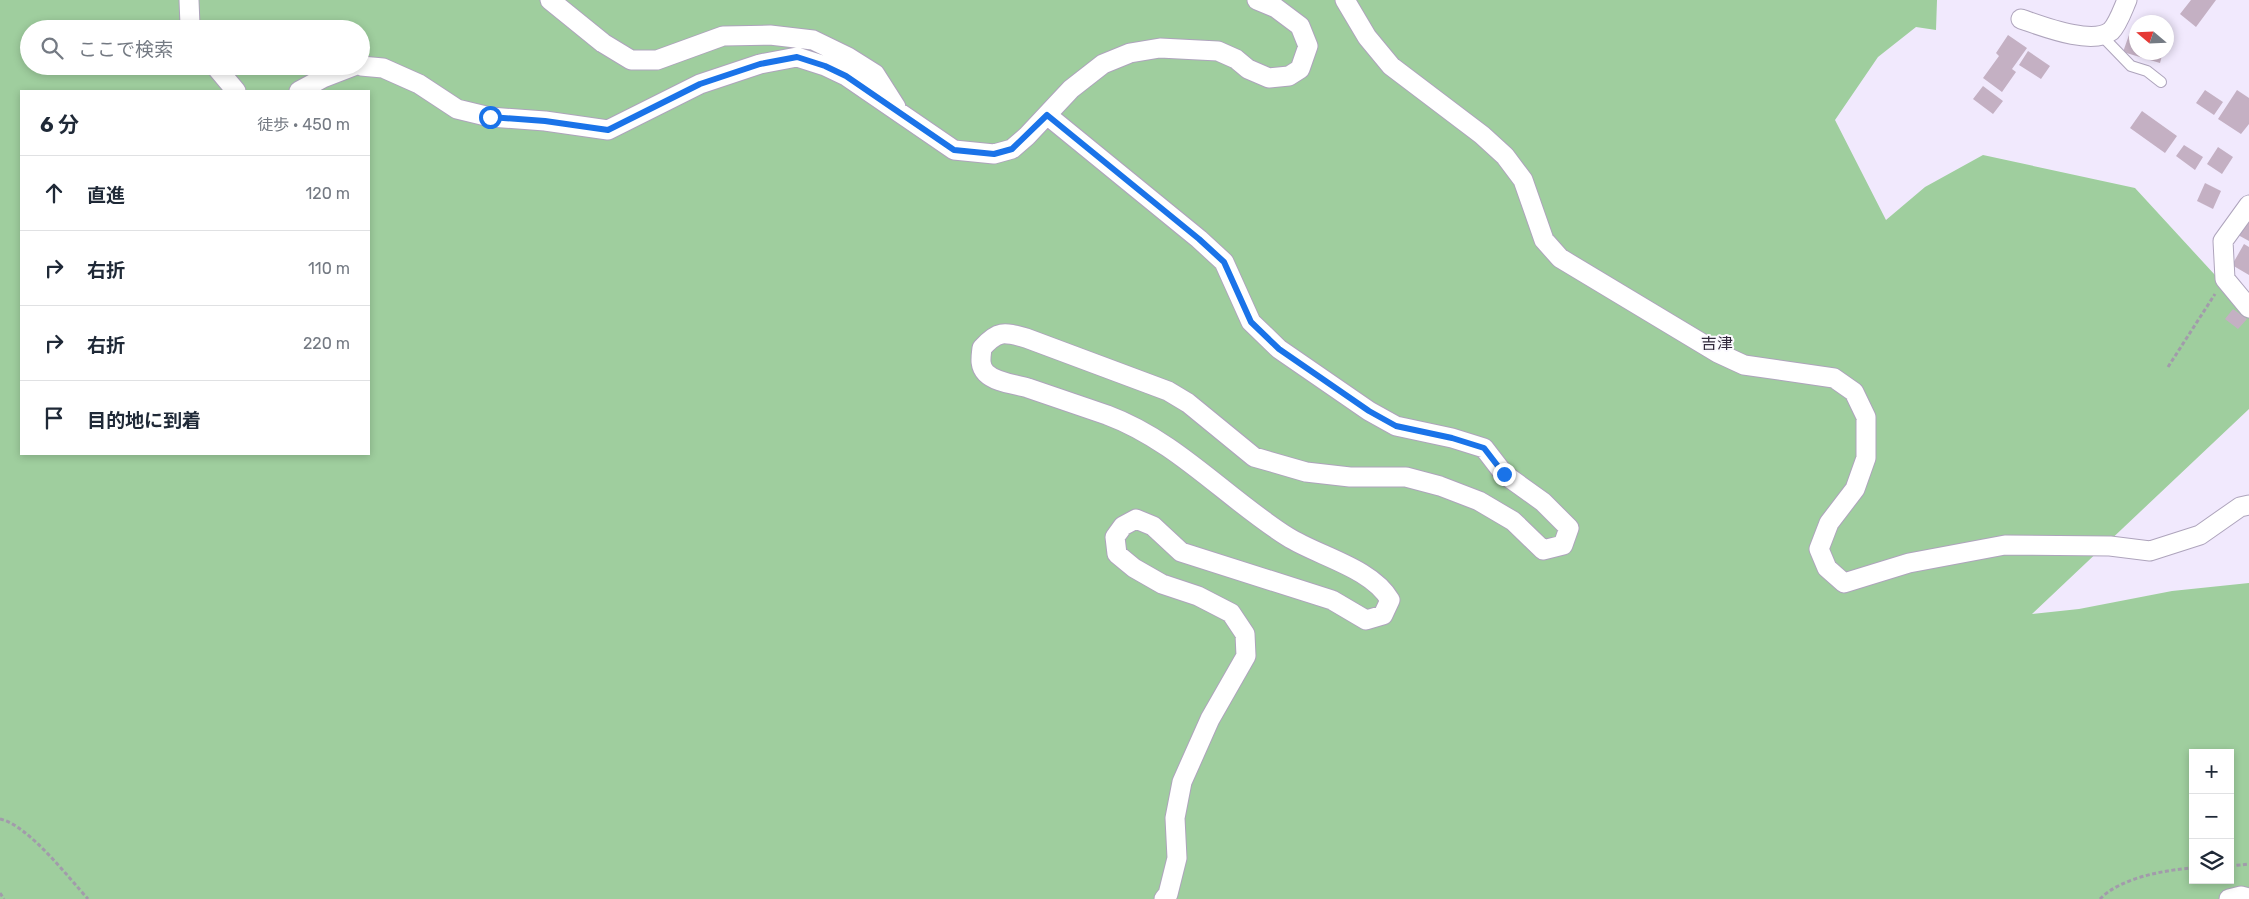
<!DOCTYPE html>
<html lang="ja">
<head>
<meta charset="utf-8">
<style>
  :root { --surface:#fff; --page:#f6f6f7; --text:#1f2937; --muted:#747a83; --line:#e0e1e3 }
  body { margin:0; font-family:Rubik,"Noto Sans JP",sans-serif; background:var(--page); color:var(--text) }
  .controls { position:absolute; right:15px; bottom:15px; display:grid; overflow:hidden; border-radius:0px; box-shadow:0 2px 8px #0003 }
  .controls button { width:45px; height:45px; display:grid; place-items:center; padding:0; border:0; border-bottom:1px solid var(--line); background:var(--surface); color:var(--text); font:25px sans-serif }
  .compass { position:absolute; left:2129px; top:15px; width:45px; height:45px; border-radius:50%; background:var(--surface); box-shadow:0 2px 8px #0003; rotate:289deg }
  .stop { position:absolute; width:15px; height:15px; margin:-11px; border:4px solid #1a73e8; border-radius:50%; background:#fff }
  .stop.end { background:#1a73e8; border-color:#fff; box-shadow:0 1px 5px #0008 }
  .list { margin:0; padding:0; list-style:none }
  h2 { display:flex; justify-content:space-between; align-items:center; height:65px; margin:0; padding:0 20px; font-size:21px }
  h2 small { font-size:16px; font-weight:400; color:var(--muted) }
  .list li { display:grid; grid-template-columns:32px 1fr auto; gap:15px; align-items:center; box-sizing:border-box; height:75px; padding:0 20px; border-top:1px solid var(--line) }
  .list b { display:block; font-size:19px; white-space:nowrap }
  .list em { font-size:16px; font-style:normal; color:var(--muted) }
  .icon { flex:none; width:28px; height:28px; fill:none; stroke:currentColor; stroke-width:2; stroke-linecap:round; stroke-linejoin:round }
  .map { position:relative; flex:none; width:2249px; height:899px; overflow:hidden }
  .search { position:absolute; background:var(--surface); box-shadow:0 2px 8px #0003; left:20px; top:20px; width:350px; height:55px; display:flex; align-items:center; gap:12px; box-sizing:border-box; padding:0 18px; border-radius:28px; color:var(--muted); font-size:19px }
  .panel { position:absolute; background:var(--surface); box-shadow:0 2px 8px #0003; left:20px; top:90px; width:350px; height:365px; border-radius:0px }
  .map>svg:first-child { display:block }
</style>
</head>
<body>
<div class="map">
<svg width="2249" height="899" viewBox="0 0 2249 899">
  <rect width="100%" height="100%" fill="#f1e9fd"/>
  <path fill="#9fce9e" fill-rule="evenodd" d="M 0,0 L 1937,0 L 1936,30 L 1916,27 L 1878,57 L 1835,120 L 1886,220 L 1925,187 L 1983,155 L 2135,188 L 2249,312 L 2249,409 L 2032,614 L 2079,609 L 2172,591 L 2249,583 L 2249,899 L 0,899 ZM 29,29 L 361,29 L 361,66 L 29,66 ZM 21,91 L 369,91 L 369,454 L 21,454 ZM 2193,753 L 2230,753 L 2230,880 L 2193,880 Z"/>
  <path fill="#c4b0c3" d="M 2191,0 L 2216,0 L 2196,27 L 2180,14 Z
    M 2008,35 L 2027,48 L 2012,69 L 2016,72 L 2002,92 L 1983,78 L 1999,56 L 1996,53 Z
    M 2129,35 L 2136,37 L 2136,52 L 2163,52 L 2160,63 L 2123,52 Z
    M 2028,51 L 2050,66 L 2041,79 L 2019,65 Z
    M 1983,86 L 2003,101 L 1993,114 L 1973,99 Z
    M 2205,90 L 2223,102 L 2214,115 L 2196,103 Z
    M 2237,90 L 2249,98 L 2249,124 L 2241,134 L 2218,119 Z
    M 2142,111 L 2177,136 L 2165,153 L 2130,128 Z
    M 2184,145 L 2203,157 L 2195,170 L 2176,156 Z
    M 2218,147 L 2233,157 L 2222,174 L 2207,164 Z
    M 2205,183 L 2221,191 L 2213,209 L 2197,201 Z
    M 2249,220 L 2249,241 L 2238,235 Z
    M 2244,244 L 2249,247 L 2249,275 L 2232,265 Z
    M 2233,309 L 2247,319 L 2238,329 L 2225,319 Z"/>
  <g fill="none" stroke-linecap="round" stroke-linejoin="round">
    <g stroke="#aea4bc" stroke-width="12">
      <path id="service" d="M 2102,36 L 2131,66 L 2147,71 L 2161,82"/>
    </g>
    <g stroke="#aea4bc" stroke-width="21">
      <path id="minor" d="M 189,0 L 190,25 L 192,29
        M 550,0 L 603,43 L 631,60 L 657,60 L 723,36 L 770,35 L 813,40 L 848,57 L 875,74 L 896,107
        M 1345,0 L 1367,37 L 1391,66 L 1482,135 L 1505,156 L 1523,180 L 1544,240 L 1560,258 L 1718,353 L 1744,365 L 1834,378 L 1854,392 L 1866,417 L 1866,458 L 1855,489 L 1829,523 L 1819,549 L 1827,568 L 1844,583 L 1909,563 L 2005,545 L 2110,546 L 2150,551 L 2200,535 L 2240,507 L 2249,505
        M 2021,19 C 2042,26 2092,46 2111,31 C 2118,24 2123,9 2127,0
        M 215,66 L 236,91
        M 361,66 L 383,68 L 419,84 L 457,109 L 490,117 L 545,121 L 608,130 L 700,84 L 760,64 L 797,57 L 825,66 L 846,76 L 954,150 L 994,154 L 1012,149 L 1027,136 L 1071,89 L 1103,64 L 1130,53 L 1160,48 L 1218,51 L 1236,59 L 1248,69 L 1269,78 L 1289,76 L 1300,69 L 1308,46 L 1300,26 L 1276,8 L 1257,0
        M 299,91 L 323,78 L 354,66
        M 1047,115 L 1199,239 L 1224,262 L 1251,322 L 1279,349 L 1369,411 L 1396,426 L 1452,438 L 1484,448 L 1504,474 L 1543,502 L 1569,528 L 1563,545 L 1543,550 L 1513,521 L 1479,501 L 1440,486 L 1406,477 L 1350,477 L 1306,472 L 1254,457 L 1188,403 L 1168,391 L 1026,338 C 1004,332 998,330 982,348 C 981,357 979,366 986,373 C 996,383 1015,384 1028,388 C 1054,397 1081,406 1107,415 C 1177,441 1226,498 1288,537 C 1318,556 1372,568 1390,600 L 1383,615 L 1366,620 L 1332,600 L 1181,552 L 1153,526 L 1136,519 L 1123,526 L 1115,537 L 1117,554 L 1134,568 L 1162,584 L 1198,596 L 1231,613 L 1245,634 L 1246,656 L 1210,719 L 1182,782 L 1175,818 L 1177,858 L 1168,894 L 1164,899
        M 2249,205 L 2223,241 L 2225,279 L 2249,308
        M 2229,899 L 2241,896 L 2249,898"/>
    </g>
    <path stroke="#a29bab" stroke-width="3" stroke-dasharray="4 2.5" stroke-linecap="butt" d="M 2168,367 L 2215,294
      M 0,819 C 28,825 68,877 88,899
      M 2230,866 L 2249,864
      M 0,893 L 4,899
      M 2100,899 C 2120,878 2164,870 2193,868"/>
    <use href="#service" stroke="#fff" stroke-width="10"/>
    <use href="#minor" stroke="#fff" stroke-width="19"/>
  </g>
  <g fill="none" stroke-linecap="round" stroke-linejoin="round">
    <path stroke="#1a73e8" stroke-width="6" d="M 490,117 L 545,121 L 608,130 L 700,84 L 760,64 L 797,57 L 825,66 L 846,76 L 954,150 L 994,154 L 1012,149 L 1047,115 L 1199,239 L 1224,262 L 1251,322 L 1279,349 L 1369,411 L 1396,426 L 1452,438 L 1484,448 L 1504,474"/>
  </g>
  <g text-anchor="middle" stroke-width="4" stroke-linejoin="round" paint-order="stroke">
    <g font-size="16" fill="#322a3c" stroke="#fbf9fe">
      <text x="1717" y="349">吉津</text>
    </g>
  </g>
</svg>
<div class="controls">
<button>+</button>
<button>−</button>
<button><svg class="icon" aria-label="layers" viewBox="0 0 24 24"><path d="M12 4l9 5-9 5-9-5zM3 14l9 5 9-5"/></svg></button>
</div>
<svg class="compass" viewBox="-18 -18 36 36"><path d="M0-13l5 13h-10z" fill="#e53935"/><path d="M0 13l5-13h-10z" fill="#747a83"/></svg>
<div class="stop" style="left:490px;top:117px"></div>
<div class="stop end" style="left:1504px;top:474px"></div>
<div class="search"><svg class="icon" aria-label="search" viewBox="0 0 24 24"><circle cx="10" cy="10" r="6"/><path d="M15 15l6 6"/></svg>ここで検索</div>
<section class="panel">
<h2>6 分<small>徒歩 · 450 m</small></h2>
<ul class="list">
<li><svg class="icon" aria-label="ahead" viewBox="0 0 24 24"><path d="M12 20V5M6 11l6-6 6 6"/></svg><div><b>直進</b></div><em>120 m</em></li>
<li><svg class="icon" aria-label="right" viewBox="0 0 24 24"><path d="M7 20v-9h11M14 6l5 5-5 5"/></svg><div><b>右折</b></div><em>110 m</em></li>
<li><svg class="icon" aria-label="right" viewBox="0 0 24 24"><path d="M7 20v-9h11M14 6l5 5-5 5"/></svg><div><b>右折</b></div><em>220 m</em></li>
<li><svg class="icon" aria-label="arrive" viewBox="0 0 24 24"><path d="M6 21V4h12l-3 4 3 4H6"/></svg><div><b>目的地に到着</b></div></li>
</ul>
</section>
</div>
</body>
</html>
